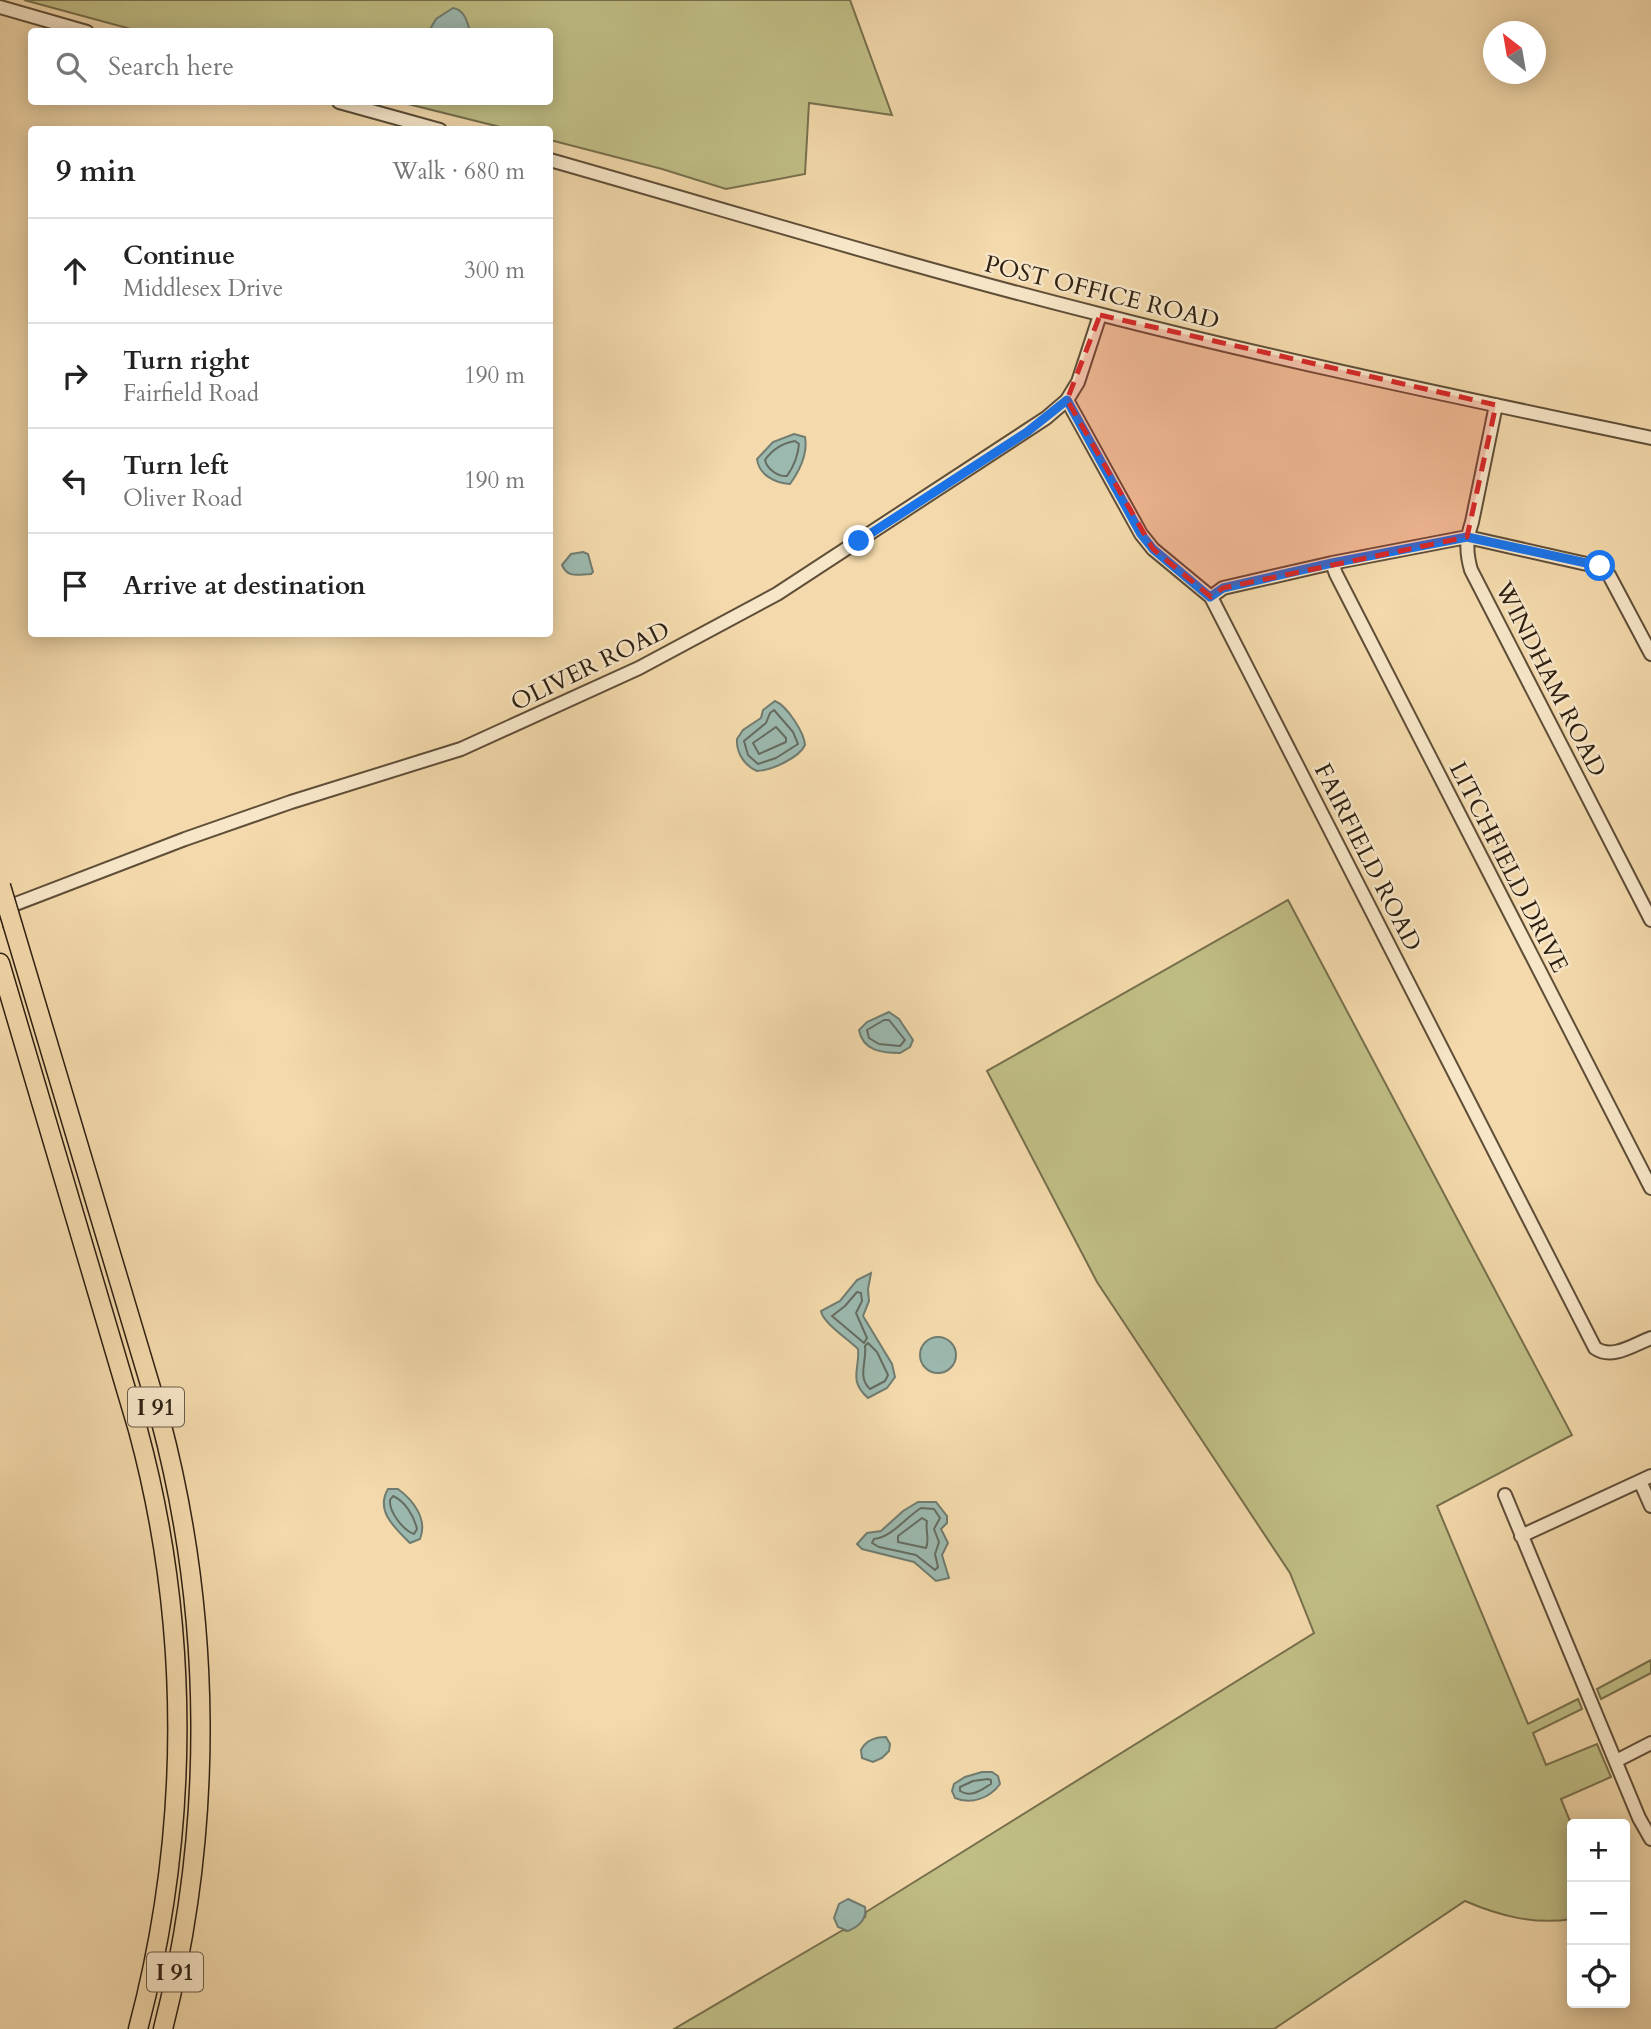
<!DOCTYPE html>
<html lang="en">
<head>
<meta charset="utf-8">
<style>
  :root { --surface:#fff; --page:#f2f2f2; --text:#222; --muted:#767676; --line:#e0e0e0 }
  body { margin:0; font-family:Cardo,serif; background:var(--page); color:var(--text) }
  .controls { position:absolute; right:21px; bottom:21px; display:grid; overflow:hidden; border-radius:7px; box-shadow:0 4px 18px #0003 }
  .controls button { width:63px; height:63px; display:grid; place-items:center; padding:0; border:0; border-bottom:2px solid var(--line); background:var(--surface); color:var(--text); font:35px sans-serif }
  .compass { position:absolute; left:1483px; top:21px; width:63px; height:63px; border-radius:50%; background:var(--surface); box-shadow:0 4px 18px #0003; rotate:329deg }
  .stop { position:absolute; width:21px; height:21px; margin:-16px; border:5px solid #1a73e8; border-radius:50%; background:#fff }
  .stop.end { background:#1a73e8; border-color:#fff; box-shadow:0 2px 7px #0008 }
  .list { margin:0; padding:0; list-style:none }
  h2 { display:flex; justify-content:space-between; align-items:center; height:91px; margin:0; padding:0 28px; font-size:30px }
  h2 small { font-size:23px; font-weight:400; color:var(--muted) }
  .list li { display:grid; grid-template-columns:46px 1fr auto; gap:21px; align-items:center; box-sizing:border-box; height:105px; padding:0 28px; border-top:2px solid var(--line) }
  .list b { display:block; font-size:26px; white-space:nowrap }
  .list p { margin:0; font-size:23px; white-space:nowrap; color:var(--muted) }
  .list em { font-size:23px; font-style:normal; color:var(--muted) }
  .icon { flex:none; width:38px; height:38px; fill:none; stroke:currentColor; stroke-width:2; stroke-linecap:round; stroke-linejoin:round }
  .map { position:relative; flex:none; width:1651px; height:2029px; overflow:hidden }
  .search { position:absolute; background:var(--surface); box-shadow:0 4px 18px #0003; left:28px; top:28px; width:525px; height:77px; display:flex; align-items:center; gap:18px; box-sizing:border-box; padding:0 24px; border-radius:7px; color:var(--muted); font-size:26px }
  .panel { position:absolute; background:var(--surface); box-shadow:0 4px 18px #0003; left:28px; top:126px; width:525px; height:511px; border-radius:7px }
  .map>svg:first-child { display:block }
</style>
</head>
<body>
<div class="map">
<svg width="1651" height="2029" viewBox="0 0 1651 2029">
  <rect width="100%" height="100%" fill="#f3d9ab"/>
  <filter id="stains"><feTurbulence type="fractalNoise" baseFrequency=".00286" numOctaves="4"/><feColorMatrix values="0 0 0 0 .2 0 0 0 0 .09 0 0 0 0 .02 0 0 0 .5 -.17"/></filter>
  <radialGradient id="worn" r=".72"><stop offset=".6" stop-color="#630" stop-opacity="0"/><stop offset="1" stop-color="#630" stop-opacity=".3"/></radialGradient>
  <path fill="#c0be85" stroke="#776f4c" stroke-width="2" d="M 24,0 L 850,0 L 892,115 L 809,103 L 805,174 L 726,189 L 662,169 L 550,140 L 550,130 L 508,129 L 400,102 L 550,102 L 550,32 L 138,31 Z
    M 1288,900 L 1572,1435 L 1437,1506 L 1528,1724 L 1578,1699 L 1582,1709 L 1533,1733 L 1546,1765 L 1597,1744 L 1611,1777 L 1561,1799 L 1572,1826 L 1572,1919 C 1534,1925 1500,1916 1465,1901 L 1274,2029 L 674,2029 L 843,1930 L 847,1931 L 865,1917 L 866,1912 L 1314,1633 L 1290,1573 L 1097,1282 L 987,1071 Z
    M 1651,1660 L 1651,1673 L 1601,1699 L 1597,1689 Z"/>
  <path fill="#9cb9af" stroke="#707c70" stroke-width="2" d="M 453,8 C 465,10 467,22 470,31 L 429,31 L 436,19 Z
    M 794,434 L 805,437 C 808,454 800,470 790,484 C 775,483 759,475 757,459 L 773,442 Z
    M 583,552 L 588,554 L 593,572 L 591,574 C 579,574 568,579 562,565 L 571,554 Z
    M 775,701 C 787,706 804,732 805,745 C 799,758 772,770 757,771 C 745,766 736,753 737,739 L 743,730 L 761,718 L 763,710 Z
    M 889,1012 L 899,1019 L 913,1040 L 910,1047 L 900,1053 C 882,1053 863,1051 859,1030 L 867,1022 Z
    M 871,1273 L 868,1289 L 869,1301 L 863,1316 L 892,1364 L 895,1377 L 887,1388 L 868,1398 C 848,1380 860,1370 858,1349 C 848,1339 823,1323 821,1311 L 840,1301 L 857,1280 Z
    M920 1355a18 18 0 1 1 36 0a18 18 0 1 1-36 0Z
    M 388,1489 L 398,1489 C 413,1500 428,1519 420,1539 L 410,1543 C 395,1528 375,1511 388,1489 Z
    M 918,1502 L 936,1502 L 947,1516 L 947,1523 L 941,1529 L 948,1543 L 942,1555 L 949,1578 L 936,1581 L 914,1562 L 862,1549 L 857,1544 L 867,1533 L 881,1531 L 903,1511 Z
    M 886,1737 L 890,1744 L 889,1751 L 882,1758 L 873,1762 L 862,1758 L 861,1750 C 866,1740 875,1737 886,1737 Z
    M 982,1772 L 992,1772 L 998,1776 L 1000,1784 C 990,1798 971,1805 955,1798 L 952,1791 L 954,1784 L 965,1777 Z
    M 848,1899 L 865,1907 C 867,1920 858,1927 848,1931 L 838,1927 L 834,1918 L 839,1904 Z"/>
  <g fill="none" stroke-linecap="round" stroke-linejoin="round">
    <path stroke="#656c60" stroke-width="2" d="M 795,441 L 799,444 C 798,456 794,466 787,476 C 778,477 767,469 765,460 C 772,450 783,443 795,441 Z
      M 774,710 L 793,732 L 798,744 L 776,758 L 758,764 L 748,755 L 744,741 L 766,723 L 770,713 Z
      M 776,727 L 786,738 L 786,742 L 759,754 L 753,743 Z
      M 884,1020 L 889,1020 L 905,1040 L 900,1046 L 879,1044 L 869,1038 L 867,1030 Z
      M 857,1292 L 861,1293 L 862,1301 L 856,1313 L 867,1338 L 864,1343 L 832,1316 L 845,1306 Z
      M 868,1343 L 877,1352 L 888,1375 L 885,1381 L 870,1389 C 857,1377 867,1362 865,1346 Z
      M 393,1496 C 405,1501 414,1516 417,1529 L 414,1534 C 403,1530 389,1512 390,1500 Z
      M 921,1508 L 934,1509 L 940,1518 L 934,1529 L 939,1542 L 935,1554 L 938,1567 L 935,1570 L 916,1555 L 879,1547 L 872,1543 L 874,1539 C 892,1537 905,1518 921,1508 Z
      M 922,1518 L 927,1521 C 925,1530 930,1540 926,1548 L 898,1542 L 898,1536 Z
      M 988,1779 L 991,1780 L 991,1784 C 981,1790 971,1798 960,1791 L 960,1787 L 973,1781 Z"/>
    <g stroke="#5f4e38" stroke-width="16">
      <path id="minor" d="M 0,7 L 87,32
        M 339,102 L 440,130
        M 550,160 C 733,212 915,268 1099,314 C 1282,361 1467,399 1651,438
        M 1067,400 L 1141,534 L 1153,549 L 1211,597 L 1595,1348 C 1612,1360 1633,1345 1651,1338
        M 1496,405 L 1472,522 C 1466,540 1466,552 1471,570 L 1651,920
        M 1332,563 L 1336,574 L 1651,1188
        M 1211,597 L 1223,588 L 1332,563 L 1467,537 L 1600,567 L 1609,575 L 1651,654
        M 0,910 L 185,839 L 291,802 L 461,749 L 639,668 L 777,594 L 1046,418 L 1067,400 L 1078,382 L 1100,315
        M 1640,1481 L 1651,1506
        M 1505,1495 L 1639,1818 L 1651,1839
        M 1521,1536 L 1651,1476
        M 1616,1761 L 1651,1743"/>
    </g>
    <g stroke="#2e2012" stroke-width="21">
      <path id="highway" d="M 13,926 L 160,1418 C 213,1618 214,1829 163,2029
        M 0,963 L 138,1430 C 191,1626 190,1833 138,2029"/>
    </g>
    <use href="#minor" stroke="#f7e6c8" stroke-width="12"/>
    <use href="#highway" stroke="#f3d9ab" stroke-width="18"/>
    <g stroke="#2e2012" stroke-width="21" stroke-linecap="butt">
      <path id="highway-bridge" d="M 1,886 L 13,926"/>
    </g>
    <use href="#highway-bridge" stroke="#f3d9ab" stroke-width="18"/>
  </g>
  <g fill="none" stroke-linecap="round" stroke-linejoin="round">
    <path stroke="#1a73e8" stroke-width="9" d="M 859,541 L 1027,432 L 1067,400 L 1141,534 L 1153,549 L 1210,597 L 1223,588 L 1332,563 L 1467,537 L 1600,566"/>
  </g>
  <path fill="#d62828" fill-opacity="0.2" stroke="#d62828" stroke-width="5" stroke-dasharray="14 9" stroke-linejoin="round" d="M 1100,315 L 1496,405 L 1467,537 L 1223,588 L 1211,597 L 1153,549 L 1067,400 Z"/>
  <g text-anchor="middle" stroke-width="5" stroke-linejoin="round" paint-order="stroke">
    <g fill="#f7e6c8" stroke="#6a5b49" stroke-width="2">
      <rect x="128" y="1387.5" width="56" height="39" rx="5"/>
      <rect x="147" y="1952.5" width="56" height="39" rx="5"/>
    </g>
    <g font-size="23" font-weight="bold" fill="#2e2012">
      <text x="156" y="1415">I 91</text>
      <text x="175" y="1980">I 91</text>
    </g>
    <g font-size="24" fill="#2e2012" stroke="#f7e6c8">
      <text transform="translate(1102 292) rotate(14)" y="8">POST OFFICE ROAD</text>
      <text transform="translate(590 666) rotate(-26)" y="8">OLIVER ROAD</text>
      <text transform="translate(1551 679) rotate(63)" y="8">WINDHAM ROAD</text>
      <text transform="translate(1368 857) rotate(63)" y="8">FAIRFIELD ROAD</text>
      <text transform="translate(1509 867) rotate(63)" y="8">LITCHFIELD DRIVE</text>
    </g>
  </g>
  <rect width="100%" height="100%" filter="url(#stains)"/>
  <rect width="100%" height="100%" fill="url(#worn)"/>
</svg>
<div class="controls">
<button>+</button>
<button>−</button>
<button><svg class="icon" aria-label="locate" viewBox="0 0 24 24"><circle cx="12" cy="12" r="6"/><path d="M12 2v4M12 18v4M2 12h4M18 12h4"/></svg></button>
</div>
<svg class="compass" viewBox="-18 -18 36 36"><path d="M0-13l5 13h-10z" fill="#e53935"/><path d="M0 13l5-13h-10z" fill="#767676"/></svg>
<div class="stop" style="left:1600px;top:566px"></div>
<div class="stop end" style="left:859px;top:541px"></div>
<div class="search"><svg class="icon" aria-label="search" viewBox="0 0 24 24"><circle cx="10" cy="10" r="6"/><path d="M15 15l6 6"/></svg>Search here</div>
<section class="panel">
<h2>9 min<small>Walk · 680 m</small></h2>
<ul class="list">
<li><svg class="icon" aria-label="ahead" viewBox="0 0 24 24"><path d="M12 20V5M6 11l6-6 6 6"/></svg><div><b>Continue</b><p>Middlesex Drive</p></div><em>300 m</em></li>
<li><svg class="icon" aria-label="right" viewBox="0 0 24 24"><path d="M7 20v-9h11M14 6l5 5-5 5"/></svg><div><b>Turn right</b><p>Fairfield Road</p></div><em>190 m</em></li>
<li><svg class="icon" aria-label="left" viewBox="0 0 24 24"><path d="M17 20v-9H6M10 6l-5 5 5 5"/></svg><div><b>Turn left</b><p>Oliver Road</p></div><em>190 m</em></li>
<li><svg class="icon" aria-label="arrive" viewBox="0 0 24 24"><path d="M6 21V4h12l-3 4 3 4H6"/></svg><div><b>Arrive at destination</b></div></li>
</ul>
</section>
</div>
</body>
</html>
